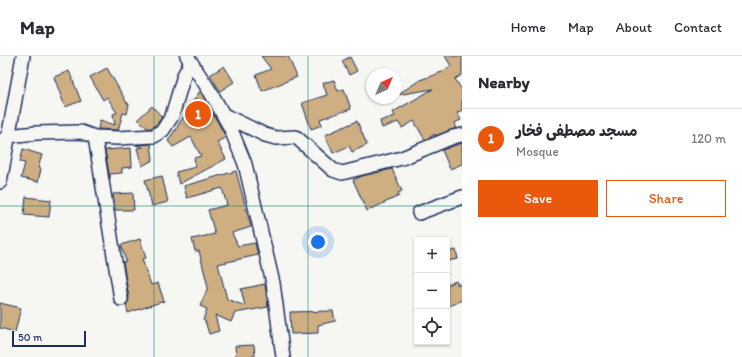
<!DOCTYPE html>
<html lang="en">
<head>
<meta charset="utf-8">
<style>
  :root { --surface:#fff; --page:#f7f7f7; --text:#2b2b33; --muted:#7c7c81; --line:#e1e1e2; --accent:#ea580c }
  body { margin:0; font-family:Itim,"Playpen Sans Arabic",sans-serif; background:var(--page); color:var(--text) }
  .controls { position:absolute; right:12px; bottom:12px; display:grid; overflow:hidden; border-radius:0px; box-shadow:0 1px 3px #0004 }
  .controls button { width:36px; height:36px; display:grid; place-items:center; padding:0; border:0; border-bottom:1px solid var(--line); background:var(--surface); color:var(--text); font:20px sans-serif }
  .compass { position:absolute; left:366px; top:12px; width:36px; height:36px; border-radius:50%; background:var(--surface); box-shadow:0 1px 3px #0004; rotate:44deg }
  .scale { position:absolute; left:12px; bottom:10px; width:74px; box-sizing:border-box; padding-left:4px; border:2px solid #1b2f5e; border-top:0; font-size:11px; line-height:14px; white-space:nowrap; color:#1b2f5e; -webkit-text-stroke:3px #f6f6f2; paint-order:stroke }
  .you { position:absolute; left:318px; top:186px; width:14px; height:14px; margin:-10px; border:3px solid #fff; border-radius:50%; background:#1a73e8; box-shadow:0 0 0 6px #1a73e833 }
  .badge { display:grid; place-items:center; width:26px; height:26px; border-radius:50%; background:var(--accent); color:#fff; font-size:13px; font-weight:700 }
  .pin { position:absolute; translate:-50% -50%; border:2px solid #fff; box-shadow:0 1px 4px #0006 }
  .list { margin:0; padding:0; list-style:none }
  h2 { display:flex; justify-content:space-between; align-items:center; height:52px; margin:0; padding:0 16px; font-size:17px }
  h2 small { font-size:13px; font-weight:400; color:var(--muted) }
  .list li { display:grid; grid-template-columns:26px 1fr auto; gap:12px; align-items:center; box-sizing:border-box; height:60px; padding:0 16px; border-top:1px solid var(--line) }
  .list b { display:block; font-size:15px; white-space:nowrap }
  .list p { margin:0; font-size:13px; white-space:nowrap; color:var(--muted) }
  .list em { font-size:13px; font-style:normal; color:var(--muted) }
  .actions { display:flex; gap:8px; padding:12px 16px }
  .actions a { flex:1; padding:9px 0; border:1px solid var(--accent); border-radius:0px; text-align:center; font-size:14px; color:var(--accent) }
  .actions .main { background:var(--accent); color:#fff }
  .icon { flex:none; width:22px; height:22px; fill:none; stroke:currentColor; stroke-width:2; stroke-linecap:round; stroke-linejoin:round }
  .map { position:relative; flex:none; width:462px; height:301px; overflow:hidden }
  header { display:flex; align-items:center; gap:24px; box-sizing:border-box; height:56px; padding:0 20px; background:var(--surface); border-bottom:1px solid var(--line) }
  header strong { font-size:19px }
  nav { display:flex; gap:22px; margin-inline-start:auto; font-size:14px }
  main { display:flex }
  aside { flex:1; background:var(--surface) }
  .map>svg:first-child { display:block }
</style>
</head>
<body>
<header>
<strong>Map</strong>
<nav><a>Home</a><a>Map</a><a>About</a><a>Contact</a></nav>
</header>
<main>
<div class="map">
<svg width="462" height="301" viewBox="0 0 462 301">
  <rect width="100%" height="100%" fill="#f6f6f2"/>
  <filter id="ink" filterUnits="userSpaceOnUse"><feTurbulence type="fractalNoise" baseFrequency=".025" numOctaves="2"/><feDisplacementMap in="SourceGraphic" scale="8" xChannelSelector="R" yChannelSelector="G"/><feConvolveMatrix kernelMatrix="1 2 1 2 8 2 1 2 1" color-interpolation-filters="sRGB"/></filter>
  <g filter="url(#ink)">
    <path fill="#cfaf82" stroke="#1b2f5e" d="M 261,0 L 288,0 L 297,21 L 262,35 L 256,19 L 271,13 Z
      M 445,0 L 462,0 L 462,19 L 455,23 L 462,34 L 462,54 L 457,57 L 461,64 L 454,67 L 456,72 L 435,80 L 435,78 L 425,84 L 414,65 L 402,72 L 398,66 L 382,72 L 380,65 L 395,60 L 393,56 L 433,33 L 397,39 L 420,24 L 442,16 L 451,10 Z
      M 350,1 L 357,15 L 349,19 L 342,5 Z
      M 224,10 L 234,26 L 220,35 L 210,19 Z
      M 107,12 L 127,47 L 129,48 L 127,58 L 123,57 L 118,74 L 98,73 L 100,64 L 115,69 L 113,58 L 117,57 L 107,41 L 103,44 L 90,21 Z
      M 69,15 L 81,45 L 65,51 L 54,21 Z
      M 334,24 L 338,35 L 344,33 L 351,53 L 320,63 L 322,69 L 311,73 L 302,47 L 327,39 L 323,27 Z
      M 200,35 L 226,81 L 217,86 L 226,103 L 179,128 L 176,116 L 196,111 L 194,102 L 201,100 L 191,81 L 173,91 L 168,85 L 175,74 L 176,75 L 178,69 Z
      M 152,50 L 162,61 L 157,68 L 151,72 L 147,72 L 138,63 Z
      M 357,65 L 367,89 L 352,96 L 349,90 L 333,97 L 325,79 Z
      M 462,87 L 462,108 L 450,113 L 442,94 Z
      M 151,88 L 153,104 L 142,110 L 137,92 L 143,91 L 136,89 Z
      M 131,92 L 132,111 L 122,112 L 122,117 L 110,118 L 110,123 L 105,94 Z
      M 23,93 L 42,99 L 38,112 L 41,113 L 38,126 L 21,122 L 25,107 L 20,106 Z
      M 392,113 L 402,135 L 398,137 L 399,140 L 367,155 L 353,124 L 362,120 Z
      M 236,115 L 251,171 L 232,177 L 238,190 L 255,187 L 258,199 L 218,208 L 227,243 L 245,250 L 241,233 L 265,228 L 268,251 L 235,257 L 231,266 L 215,259 L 219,275 L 209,278 L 205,265 L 203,264 L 207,253 L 200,250 L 208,231 L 199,195 L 195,195 L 192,183 L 215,178 L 208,154 L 227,149 L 222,132 L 187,142 L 184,130 Z
      M 162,120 L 168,146 L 152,150 L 145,124 Z
      M 133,137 L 134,154 L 115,154 L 113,138 Z
      M 26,141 L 51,144 L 49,161 L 24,159 Z
      M 140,183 L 146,202 L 142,203 L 151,229 L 158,227 L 164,245 L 128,257 L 126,249 L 128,246 L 129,242 L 123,206 L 126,205 L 121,189 Z
      M 456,194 L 458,203 L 447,205 L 447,196 Z
      M 456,225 L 458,229 L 462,227 L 462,244 L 447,251 L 447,229 Z
      M 0,247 L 21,252 L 15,276 L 0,272 Z
      M 333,255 L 335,265 L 318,269 L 318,277 L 291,278 L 290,256 Z
      M 254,289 L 255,300 L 236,301 L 235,290 Z"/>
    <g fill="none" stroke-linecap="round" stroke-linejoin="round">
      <g stroke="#1b2f5e" stroke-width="16">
        <path id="minor" d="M 187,0 L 211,37 L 230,71 L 245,108 L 273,227 L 283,301
          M 224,59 L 265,79 L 276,82 L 296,81 L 333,114 L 342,117 L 402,102 L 453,81 L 462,79
          M 95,81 L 121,243
          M 0,87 L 8,80 L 36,77 L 81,76 L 95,81 L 118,82 L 154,80 L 163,74 L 172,60 L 184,19 L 191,6
          M 0,126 L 23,0
          M 419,157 L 462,141"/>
      </g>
      <use href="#minor" stroke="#f6f6f2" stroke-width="13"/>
    </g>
  </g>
  <path fill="none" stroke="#0f766e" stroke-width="1" stroke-opacity="0.55" d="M 154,0 L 154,301M 308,0 L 308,301M 0,150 L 462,150"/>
</svg>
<div class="controls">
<button>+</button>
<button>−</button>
<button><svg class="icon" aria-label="locate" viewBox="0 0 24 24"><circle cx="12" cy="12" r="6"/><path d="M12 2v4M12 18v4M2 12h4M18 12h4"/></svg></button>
</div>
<svg class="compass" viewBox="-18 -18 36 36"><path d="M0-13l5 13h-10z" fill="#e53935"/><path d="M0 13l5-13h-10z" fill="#7c7c81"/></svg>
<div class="scale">50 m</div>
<div class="you"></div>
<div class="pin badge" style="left:198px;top:58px">1</div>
</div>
<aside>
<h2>Nearby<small></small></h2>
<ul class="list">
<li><span class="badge">1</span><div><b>مسجد مصطفى فخار</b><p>Mosque</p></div><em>120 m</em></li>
</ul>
<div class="actions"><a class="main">Save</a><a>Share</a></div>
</aside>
</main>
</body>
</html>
